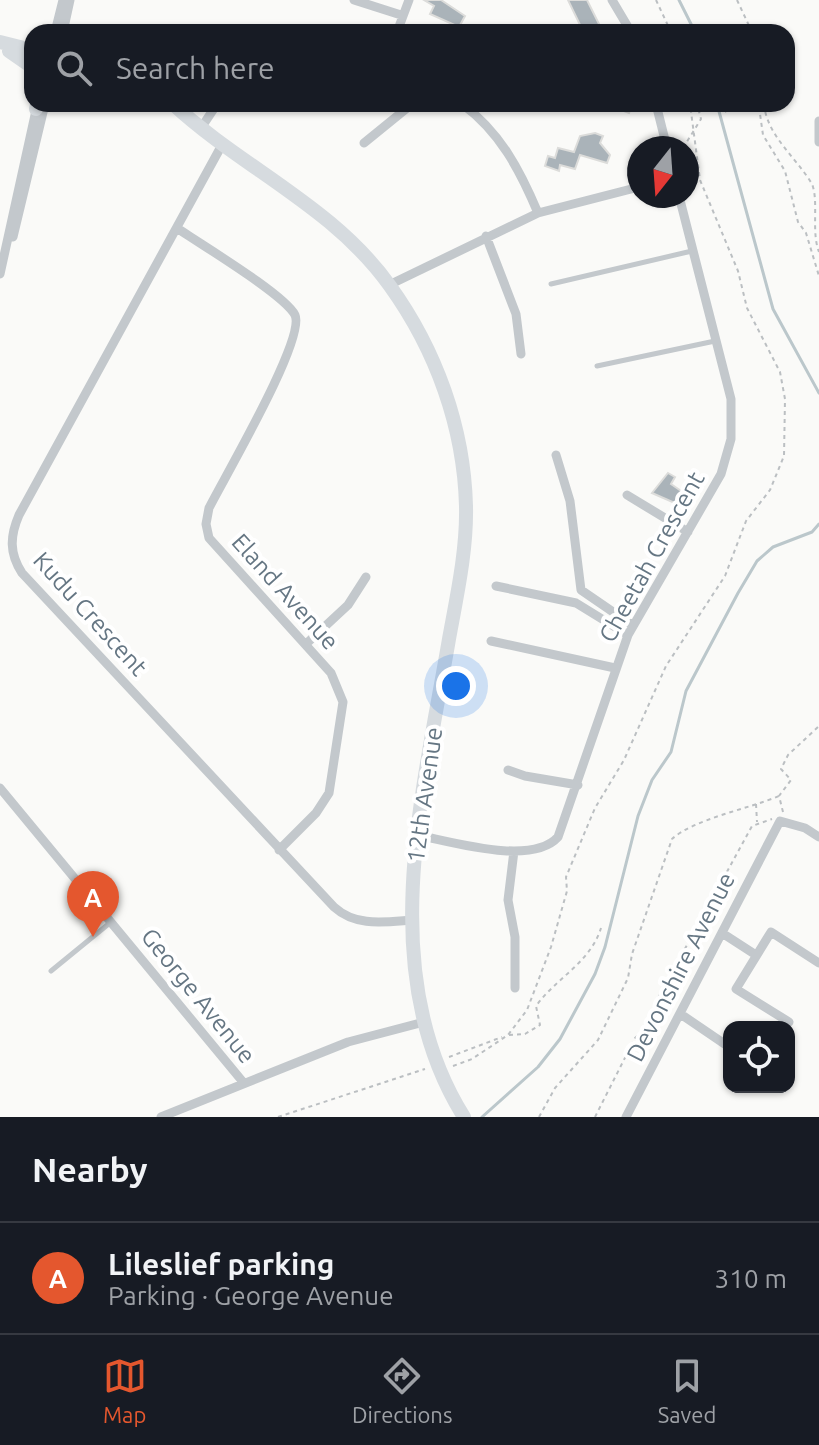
<!DOCTYPE html>
<html lang="en">
<head>
<meta charset="utf-8">
<style>
  :root { --surface:#171b24; --page:#20242c; --text:#f1f3f6; --muted:#9ea1a6; --line:#363941; --accent:#e4572e }
  body { margin:0; font-family:Ubuntu,sans-serif; background:var(--page); color:var(--text) }
  .controls { position:absolute; right:24px; bottom:24px; display:grid; overflow:hidden; border-radius:16px; box-shadow:0 2px 6px #0004 }
  .controls button { width:72px; height:72px; display:grid; place-items:center; padding:0; border:0; border-bottom:2px solid var(--line); background:var(--surface); color:var(--text); font:40px sans-serif }
  .compass { position:absolute; left:627px; top:136px; width:72px; height:72px; border-radius:50%; background:var(--surface); box-shadow:0 2px 6px #0004; rotate:197deg }
  .you { position:absolute; left:456px; top:686px; width:28px; height:28px; margin:-20px; border:6px solid #fff; border-radius:50%; background:#1a73e8; box-shadow:0 0 0 12px #1a73e833 }
  .badge { display:grid; place-items:center; width:52px; height:52px; border-radius:50%; background:var(--accent); color:#fff; font-size:26px; font-weight:700 }
  .pin { position:absolute; translate:-50% -66px; filter:drop-shadow(0 2px 4px #0008) }
  .pin::after { content:''; position:absolute; top:42px; width:28px; height:24px; background:inherit; clip-path:polygon(0 0,100% 0,50% 100%) }
  .list { margin:0; padding:0; list-style:none }
  h2 { display:flex; justify-content:space-between; align-items:center; height:104px; margin:0; padding:0 32px; font-size:34px }
  h2 small { font-size:26px; font-weight:400; color:var(--muted) }
  .list li { display:grid; grid-template-columns:52px 1fr auto; gap:24px; align-items:center; box-sizing:border-box; height:112px; padding:0 32px; border-top:2px solid var(--line) }
  .list b { display:block; font-size:30px; white-space:nowrap }
  .list p { margin:0; font-size:26px; white-space:nowrap; color:var(--muted) }
  .list em { font-size:26px; font-style:normal; color:var(--muted) }
  .icon { flex:none; width:44px; height:44px; fill:none; stroke:currentColor; stroke-width:2; stroke-linecap:round; stroke-linejoin:round }
  .map { position:relative; flex:none; width:819px; height:1117px; overflow:hidden }
  .search { position:absolute; background:var(--surface); box-shadow:0 2px 6px #0004; left:24px; right:24px; top:24px; height:88px; display:flex; align-items:center; gap:20px; box-sizing:border-box; padding:0 28px; border-radius:24px; color:var(--muted); font-size:30px }
  .sheet { height:216px; background:var(--surface) }
  nav { display:flex; justify-content:space-around; align-items:center; box-sizing:border-box; height:112px; border-top:2px solid var(--line); background:var(--surface); font-size:22px; color:var(--muted) }
  nav a { display:grid; justify-items:center; gap:4px }
  nav .on { color:var(--accent) }
  .map>svg:first-child { display:block }
</style>
</head>
<body>
<div class="map">
<svg width="819" height="1117" viewBox="0 0 819 1117">
  <rect width="100%" height="100%" fill="#fafaf8"/>
  <g fill="none" stroke-linecap="round" stroke-linejoin="round">
    <path stroke="#bbc7cb" stroke-width="3" d="M 679,0 L 695,32
      M 717,104 L 773,309 L 819,393
      M 482,1117 L 538,1067 L 560,1039 L 595,974 L 605,947 L 638,816 L 652,780 L 671,752 L 686,691 L 738,593 L 757,561 L 773,547 L 812,532 L 819,524"/>
  </g>
  <path fill="#aab3b9" stroke="#dcdcda" stroke-width="2" d="M 424,0 L 441,0 L 465,16 L 459,27 L 430,14 L 434,6 Z
    M 568,0 L 587,0 L 600,26 L 590,32 L 586,26 L 582,29 Z
    M 605,104 L 632,104 L 629,113 Z
    M 595,133 L 603,136 L 600,143 L 610,155 L 607,163 L 580,155 L 575,169 L 560,165 L 559,171 L 545,166 L 548,156 L 555,158 L 558,148 L 574,152 L 580,136 Z
    M 668,473 L 675,477 L 671,484 L 684,493 L 677,504 L 652,493 Z"/>
  <g fill="none" stroke-linecap="round" stroke-linejoin="round">
    <path stroke="#bbbfc2" stroke-width="2" stroke-dasharray="4 4" stroke-linecap="butt" d="M 656,0 L 671,32
      M 737,0 L 752,32
      M 764,104 C 767,136 796,157 812,184 C 819,201 811,232 819,252
      M 759,107 L 763,135 L 785,171 L 798,222 L 806,233 L 819,276
      M 725,112 L 734,105 L 745,110 L 759,108
      M 683,148 L 701,119 L 697,104
      M 756,804 L 757,822
      M 783,812 L 779,796 L 791,780 L 781,769 L 788,755 L 819,726
      M 509,1035 L 525,1034 L 540,1025 L 536,1006 C 556,978 590,963 601,928
      M 449,1057 L 502,1037
      M 453,1066 L 472,1059 L 508,1035 L 527,1010 L 551,947 L 567,891 L 566,877 L 595,808 L 624,760 L 666,666 L 725,576 L 746,521 L 770,490 L 784,456 L 785,399 L 780,372 L 747,308 L 738,271 L 700,180 L 690,104
      M 278,1117 L 425,1069
      M 539,1117 L 555,1088 L 598,1040 L 628,978 L 632,954 L 672,839 C 694,819 748,809 779,796
      M 595,1117 L 635,1038 L 651,1023 L 657,1000 L 752,826 L 772,819"/>
    <path stroke="#c3c8cc" stroke-width="5" d="M 551,284 L 692,251
      M 597,366 L 715,341
      M 51,971 L 111,922"/>
    <path stroke="#c3c8cc" stroke-width="9" d="M 354,0 L 401,15
      M 612,0 L 631,32
      M 55,32 L 63,0
      M 63,32 L 70,0
      M 397,32 L 409,0
      M 462,104 C 500,132 520,170 538,213
      M 656,104 L 667,148
      M 819,121 L 819,142
      M 201,128 L 217,104
      M 223,143 L 19,515 C 10,536 9,553 22,573 L 334,907 C 356,927 384,922 413,920
      M 364,143 L 412,104
      M 177,228 C 200,244 284,294 295,315 C 306,339 224,478 209,508 L 206,524 L 209,538 L 331,673 L 343,702 L 329,793 L 316,813 L 279,850
      M 486,236 L 516,314 L 521,354
      M 13,237 L 45,104
      M 0,274 L 37,106
      M 389,285 L 538,213 L 639,187
      M 556,455 L 570,501 L 581,590 L 632,625
      M 627,495 L 688,532
      M 496,586 L 576,603 L 628,635
      M 491,641 L 615,668
      M 306,644 L 348,605 L 366,577
      M 508,770 L 525,776 L 578,785
      M 0,788 L 243,1082
      M 417,835 C 453,842 532,866 558,837 L 628,635 L 721,474 L 731,439 L 731,399 L 679,196
      M 514,851 L 508,900 L 515,937 L 515,988
      M 722,933 L 756,955
      M 682,1015 L 729,1047
      M 789,1022 L 736,989 L 771,932 L 819,963
      M 161,1117 L 348,1042 L 424,1022
      M 626,1117 L 780,821 L 805,828 L 819,837"/>
    <path stroke="#d6dbdf" stroke-width="14" d="M 0,42 L 32,50
      M 9,51 L 32,67
      M 173,104 C 242,168 334,207 390,286 C 436,350 464,427 466,506 C 467,550 457,595 449,639 C 423,793 374,974 464,1117
      M 36,109 L 37,104"/>
  </g>
  <g text-anchor="middle" stroke-width="8" stroke-linejoin="round" paint-order="stroke">
    <g font-size="24" fill="#657683" stroke="#fff">
      <text transform="translate(652 557) rotate(-61)" y="8">Cheetah Crescent</text>
      <text transform="translate(285 592) rotate(48)" y="8">Eland Avenue</text>
      <text transform="translate(90 614) rotate(48)" y="8">Kudu Crescent</text>
      <text transform="translate(425 795) rotate(-82)" y="8">12th Avenue</text>
      <text transform="translate(681 967) rotate(-63)" y="8">Devonshire Avenue</text>
      <text transform="translate(198 996) rotate(51)" y="8">George Avenue</text>
    </g>
  </g>
</svg>
<div class="controls">
<button><svg class="icon" aria-label="locate" viewBox="0 0 24 24"><circle cx="12" cy="12" r="6"/><path d="M12 2v4M12 18v4M2 12h4M18 12h4"/></svg></button>
</div>
<svg class="compass" viewBox="-18 -18 36 36"><path d="M0-13l5 13h-10z" fill="#e53935"/><path d="M0 13l5-13h-10z" fill="#9ea1a6"/></svg>
<div class="you"></div>
<div class="pin badge" style="left:93px;top:937px">A</div>
<div class="search"><svg class="icon" aria-label="search" viewBox="0 0 24 24"><circle cx="10" cy="10" r="6"/><path d="M15 15l6 6"/></svg>Search here</div>
</div>
<section class="sheet">
<h2>Nearby<small></small></h2>
<ul class="list">
<li><span class="badge">A</span><div><b>Lileslief parking</b><p>Parking · George Avenue</p></div><em>310 m</em></li>
</ul>
</section>
<nav>
<a class="on"><svg class="icon" aria-label="map" viewBox="0 0 24 24"><path d="M3 6l6-2 6 2 6-2v14l-6 2-6-2-6 2zM9 4v14M15 6v14"/></svg>Map</a>
<a><svg class="icon" aria-label="directions" viewBox="0 0 24 24"><path d="M12 3l9 9-9 9-9-9zM9 14v-3h6M13 9l2 2-2 2"/></svg>Directions</a>
<a><svg class="icon" aria-label="saved" viewBox="0 0 24 24"><path d="M7 4h10v16l-5-4-5 4z"/></svg>Saved</a>
</nav>
</body>
</html>
